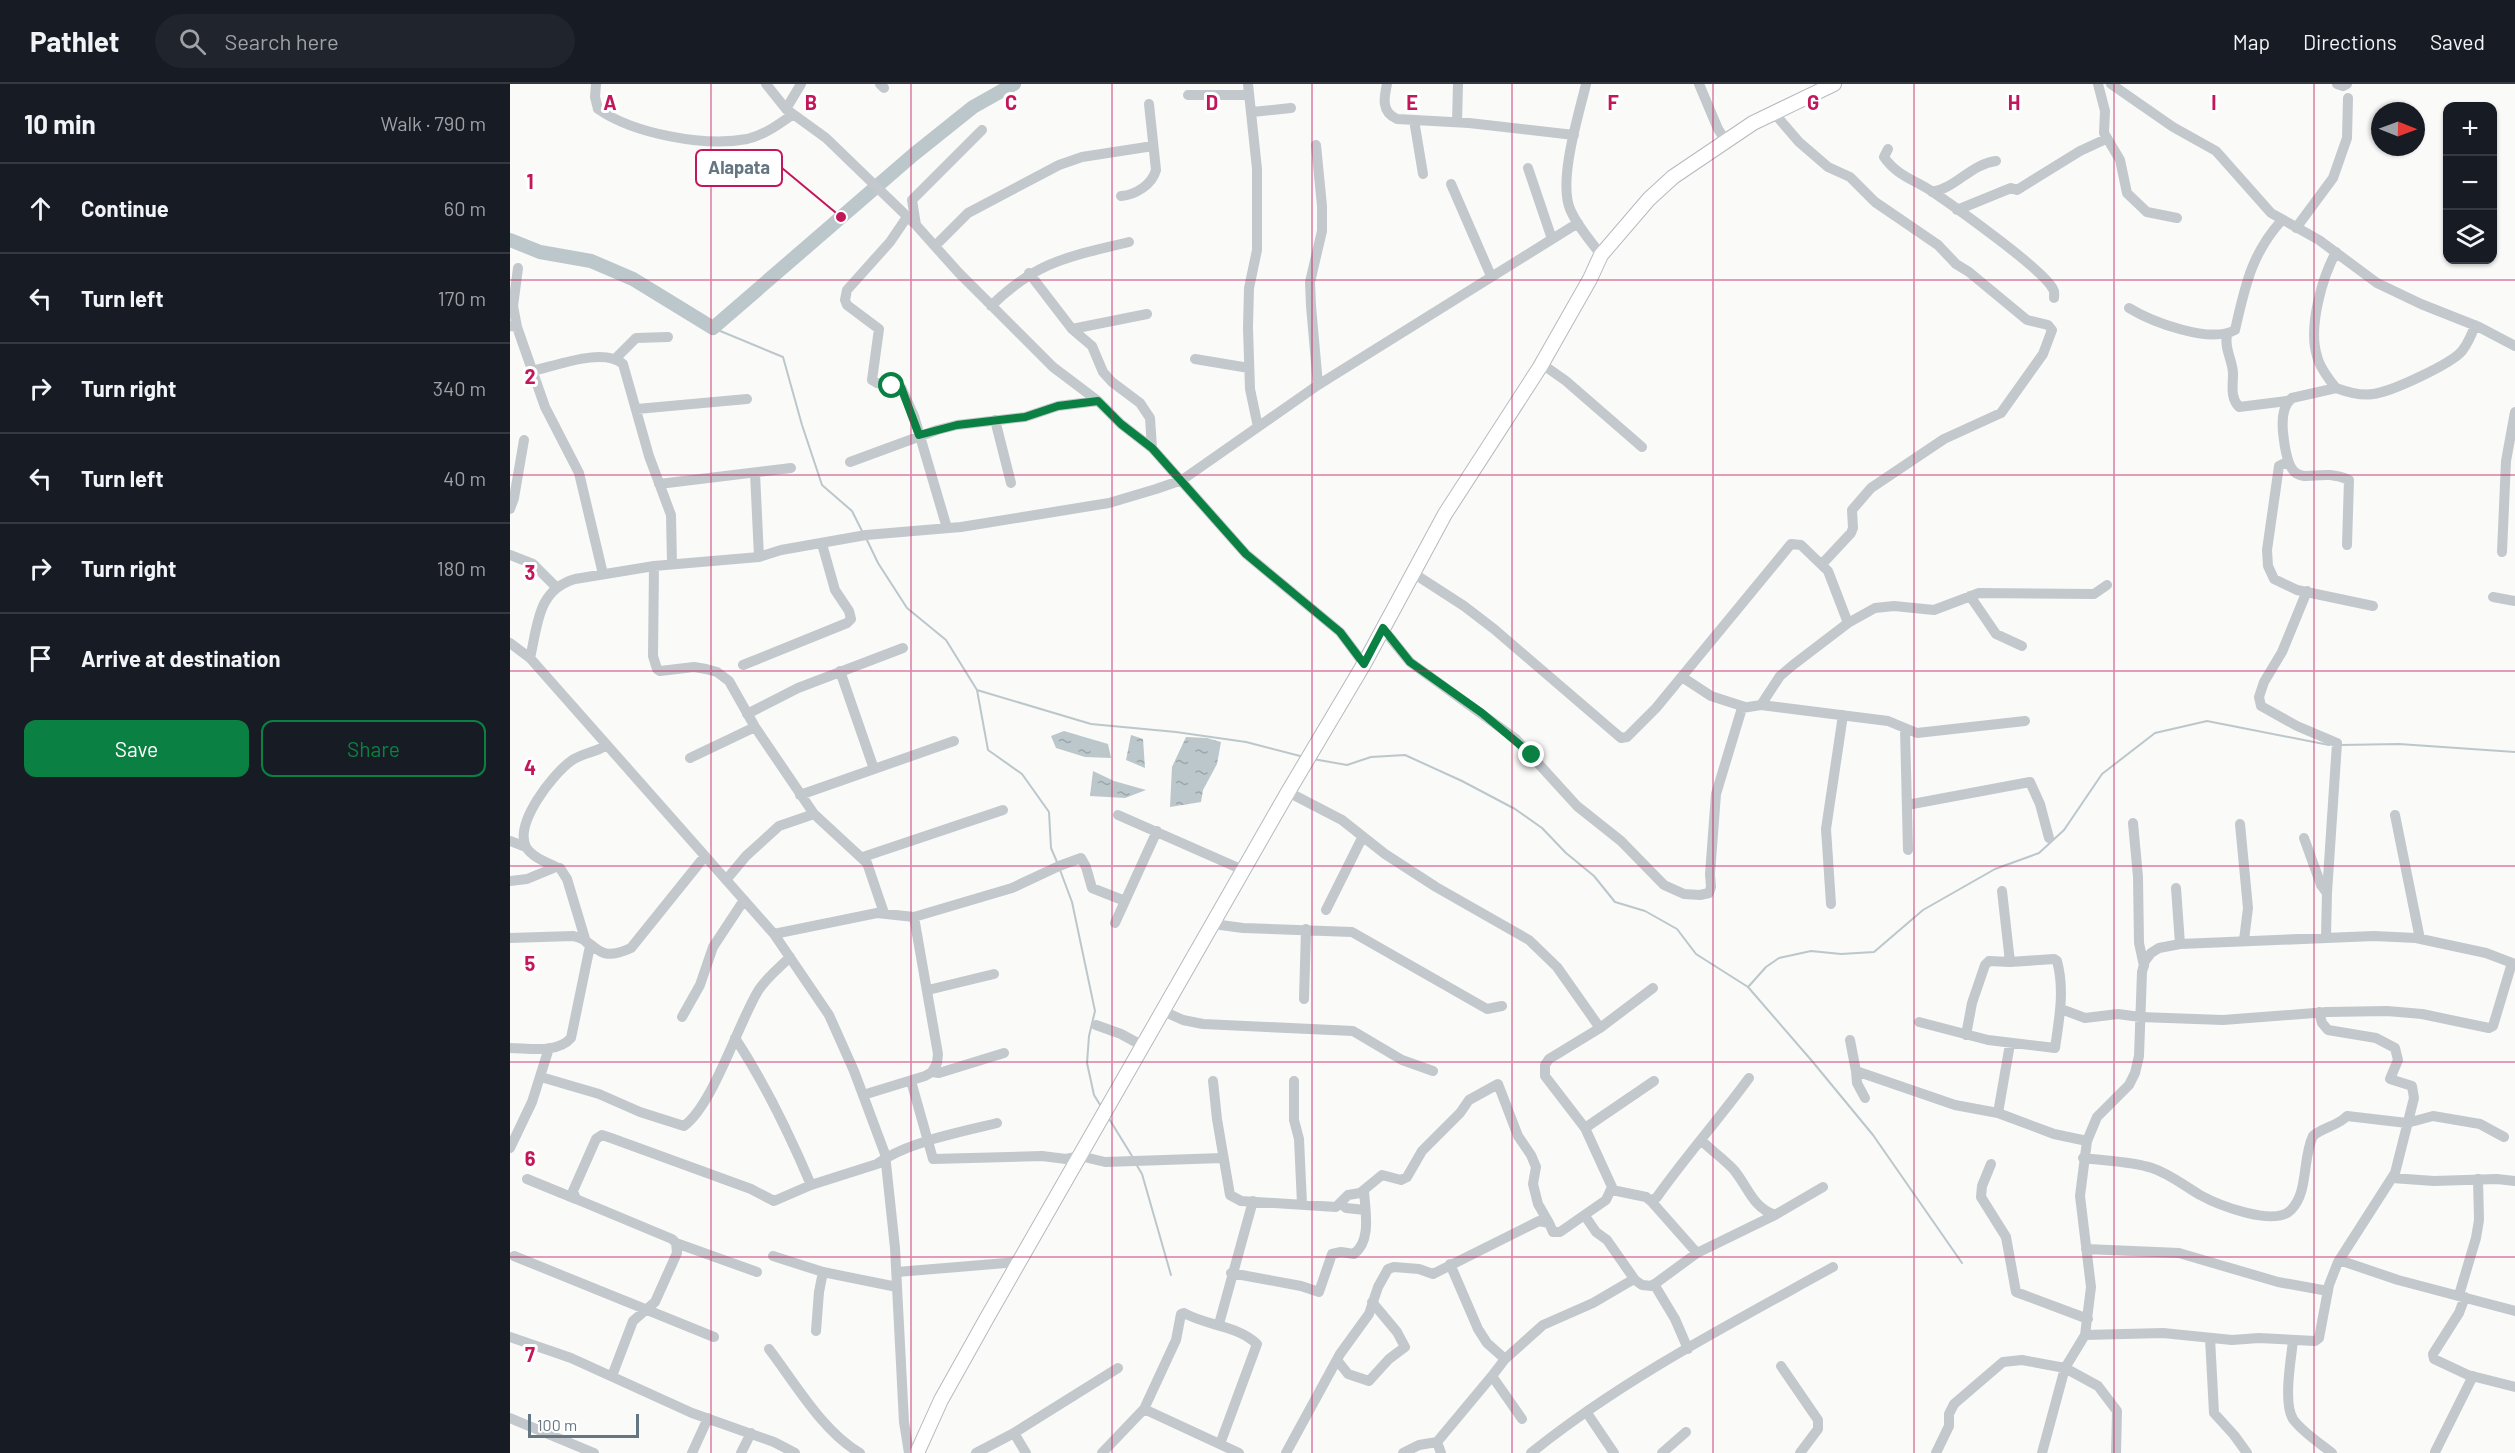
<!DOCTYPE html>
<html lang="en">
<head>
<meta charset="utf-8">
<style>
  :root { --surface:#171b24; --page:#20242c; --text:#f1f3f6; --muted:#9ea1a6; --line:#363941; --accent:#0b8043 }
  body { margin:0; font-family:Barlow,sans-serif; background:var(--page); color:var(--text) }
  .controls { position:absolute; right:18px; top:18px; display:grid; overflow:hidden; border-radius:12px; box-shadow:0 2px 4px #0004 }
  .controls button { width:54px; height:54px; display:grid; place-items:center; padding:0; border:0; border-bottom:2px solid var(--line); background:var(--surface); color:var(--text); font:30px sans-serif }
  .compass { position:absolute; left:1861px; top:18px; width:54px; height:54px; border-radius:50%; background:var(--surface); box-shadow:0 2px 4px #0004; rotate:91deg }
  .scale { position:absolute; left:18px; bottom:15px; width:111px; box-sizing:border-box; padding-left:6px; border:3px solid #657683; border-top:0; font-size:16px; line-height:21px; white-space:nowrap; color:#657683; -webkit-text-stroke:4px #fff; paint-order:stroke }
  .stop { position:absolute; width:18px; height:18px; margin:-14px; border:4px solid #0b8043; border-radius:50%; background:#fff }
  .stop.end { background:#0b8043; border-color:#fff; box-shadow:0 2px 6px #0008 }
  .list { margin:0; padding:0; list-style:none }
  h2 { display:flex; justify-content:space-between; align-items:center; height:78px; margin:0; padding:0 24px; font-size:26px }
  h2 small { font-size:20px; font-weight:400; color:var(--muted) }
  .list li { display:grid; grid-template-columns:39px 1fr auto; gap:18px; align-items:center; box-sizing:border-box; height:90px; padding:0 24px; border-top:2px solid var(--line) }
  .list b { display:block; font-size:22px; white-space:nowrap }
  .list em { font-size:20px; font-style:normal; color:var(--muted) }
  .actions { display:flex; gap:12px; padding:18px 24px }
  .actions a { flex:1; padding:14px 0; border:2px solid var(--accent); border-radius:12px; text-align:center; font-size:21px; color:var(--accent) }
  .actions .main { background:var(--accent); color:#fff }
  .icon { flex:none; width:33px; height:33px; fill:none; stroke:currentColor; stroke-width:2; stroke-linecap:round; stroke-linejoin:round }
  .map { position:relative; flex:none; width:2005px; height:1369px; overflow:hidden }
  header { display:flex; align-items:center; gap:36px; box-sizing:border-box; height:84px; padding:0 30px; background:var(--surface); border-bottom:2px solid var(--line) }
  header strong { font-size:28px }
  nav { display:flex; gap:33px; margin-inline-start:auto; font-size:21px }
  .search { width:420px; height:54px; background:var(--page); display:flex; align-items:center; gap:15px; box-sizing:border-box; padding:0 21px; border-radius:33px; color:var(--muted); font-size:22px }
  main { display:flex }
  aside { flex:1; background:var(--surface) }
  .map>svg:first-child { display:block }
</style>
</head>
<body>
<header>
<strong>Pathlet</strong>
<div class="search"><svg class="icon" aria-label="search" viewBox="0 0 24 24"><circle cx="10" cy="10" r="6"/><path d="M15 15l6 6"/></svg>Search here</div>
<nav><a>Map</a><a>Directions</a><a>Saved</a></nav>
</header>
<main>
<aside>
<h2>10 min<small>Walk · 790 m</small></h2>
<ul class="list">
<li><svg class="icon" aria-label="ahead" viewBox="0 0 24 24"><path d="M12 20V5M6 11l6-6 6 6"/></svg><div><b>Continue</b></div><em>60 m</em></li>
<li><svg class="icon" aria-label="left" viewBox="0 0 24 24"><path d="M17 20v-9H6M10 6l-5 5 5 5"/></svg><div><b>Turn left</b></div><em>170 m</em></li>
<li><svg class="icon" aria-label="right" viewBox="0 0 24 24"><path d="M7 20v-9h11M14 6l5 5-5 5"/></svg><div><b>Turn right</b></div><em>340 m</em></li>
<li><svg class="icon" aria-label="left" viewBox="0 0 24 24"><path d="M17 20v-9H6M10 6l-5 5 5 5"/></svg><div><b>Turn left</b></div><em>40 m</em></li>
<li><svg class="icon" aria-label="right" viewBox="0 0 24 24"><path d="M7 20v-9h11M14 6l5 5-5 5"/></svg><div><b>Turn right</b></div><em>180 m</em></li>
<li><svg class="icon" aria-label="arrive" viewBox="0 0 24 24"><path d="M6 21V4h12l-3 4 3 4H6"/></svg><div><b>Arrive at destination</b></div></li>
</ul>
<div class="actions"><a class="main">Save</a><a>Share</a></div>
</aside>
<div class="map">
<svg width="2005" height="1369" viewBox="0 0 2005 1369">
  <defs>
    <pattern id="water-ripples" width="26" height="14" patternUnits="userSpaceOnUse" patternTransform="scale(1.5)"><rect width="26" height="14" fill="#bbc7cb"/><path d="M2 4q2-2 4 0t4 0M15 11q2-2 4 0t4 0" fill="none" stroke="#9ca6aa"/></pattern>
  </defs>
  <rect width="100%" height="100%" fill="#fafaf8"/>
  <path fill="url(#water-ripples)" d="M 554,647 L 598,660 L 601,674 L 575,673 L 546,664 L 541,652 Z
    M 621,651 L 633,655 L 635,684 L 616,676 Z
    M 676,653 L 697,654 L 711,658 L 707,680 L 693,706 L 691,718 L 660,723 L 662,683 Z
    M 583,687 L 604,697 L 636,706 L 615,714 L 580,712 Z"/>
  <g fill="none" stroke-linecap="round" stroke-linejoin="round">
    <path stroke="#bbc7cb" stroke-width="2" d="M 203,244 L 273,273 L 292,341 L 312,401 L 342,427 L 353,449
      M 356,454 L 368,479 L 397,524 L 436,556 L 467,606 L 478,666 L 512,690 L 539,728 L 541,764 L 547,778
      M 467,606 L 581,640 L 666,648 L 736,658 L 794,673
      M 1831,661 L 1889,660 L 2005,668
      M 803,675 L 837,681 L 861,673 L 895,671 L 952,697 L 1005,725 L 1032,744 L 1056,769 L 1084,792 L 1105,818 L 1135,827 L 1167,845 L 1186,870 L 1238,903 L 1302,977 L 1363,1051 L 1452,1179
      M 550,786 L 562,818 L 585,927 L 579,952 L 577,979 L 584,1011 L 592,1024
      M 1239,902 L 1256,883 L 1269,874 L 1301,867 L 1331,870 L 1364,868 L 1413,826 L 1485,785 L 1529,769 L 1554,746 L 1592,690 L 1645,649 L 1697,637 L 1819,661
      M 598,1033 L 622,1072
      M 626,1080 L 632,1090 L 661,1191"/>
    <path stroke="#bbc7cb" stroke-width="14" d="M 0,156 L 30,168 L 81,177 L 123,195 L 203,244 L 403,71 L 463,23 L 504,0"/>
    <g stroke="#b5babe" stroke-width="16">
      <path id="major" d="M 407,1369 L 431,1316 L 478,1232 L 778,708 L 854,580 L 935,430 L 1030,283 L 1080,195 L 1091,171 L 1139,115 L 1163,93 L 1243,39 L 1324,0"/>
    </g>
    <path stroke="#c3c8cc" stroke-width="10" d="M 86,0 L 85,13 L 88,25 C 124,50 195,63 237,55 C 254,51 268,41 282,31 L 276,25 L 291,0
      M 256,0 L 276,25 L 316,54 L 406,141 L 448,188 L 543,283 L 588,317 L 611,340 L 642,364 L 736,470 L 830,548 L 854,580
      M 370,0 L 374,4
      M 738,0 L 747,85 L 747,166 L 739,204 L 738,244 L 740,305 L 748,343
      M 877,0 C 874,14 871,28 887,35 L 959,39 L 1064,51
      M 1076,0 C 1069,30 1048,96 1060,125 C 1067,142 1080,156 1091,171
      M 1189,0 L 1208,45 L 1216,57
      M 1588,0 L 1595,27 L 1594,49 L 1610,76 L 1617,109 L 1637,128 L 1667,134
      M 1601,0 L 1663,43 L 1706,67 L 1761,129 L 1809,156 L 1867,199 L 1911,220 L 1969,243 L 2005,262
      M 1827,0 L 1833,2 L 1837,0
      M 678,11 L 739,11
      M 742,28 L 781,24
      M 1264,29 L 1289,58 L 1318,83 L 1340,93 L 1365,118 L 1428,161 L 1446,180 L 1459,188 L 1517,236 L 1538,241 L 1542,246 L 1533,270 L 1491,329 L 1434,355 L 1361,404 L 1342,426 L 1343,444 L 1341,449 L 1313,479
      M 904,36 L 913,90
      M 947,38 L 948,0
      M 806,61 L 812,122 L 812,147 L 800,198 L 801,222 L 808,301
      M 1378,65 L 1374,73 C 1387,92 1405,96 1423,108 C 1445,123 1534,186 1543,205 C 1545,208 1544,210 1544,214
      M 1018,84 L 1042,155
      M 941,100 L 981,192
      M 1422,108 C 1446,104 1461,80 1486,77
      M 611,112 C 625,111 642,101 646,86 L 639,20
      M 1447,126 L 1501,104 L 1507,106 L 1570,67 L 1596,55
      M 397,133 L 380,158 L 337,206 L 335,216 L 337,221 L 369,245 L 362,296 L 367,299 L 391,303 L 404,332 L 437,444
      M 406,141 L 402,116 L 472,46
      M 1786,144 L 1823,94 L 1837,54 L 1838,14
      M 425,162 L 458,129 L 549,81 L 572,73 L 643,62
      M 1826,168 C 1812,194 1798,243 1807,272 C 1809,282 1820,297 1826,304 C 1837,308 1852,312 1863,310 C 1881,308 1941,280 1952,267 C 1958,259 1962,250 1965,241
      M 519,189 L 562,245 L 582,262 L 593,288 L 602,298 L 630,319 L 640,334 L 642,364
      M 481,222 C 528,176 559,173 619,158
      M 1619,224 C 1642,238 1700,260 1725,246 C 1735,203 1741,170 1772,136
      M 0,242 L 7,243 L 35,323 L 69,389 L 93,490
      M 7,243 L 3,222 L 8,184
      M 562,245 L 637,230
      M 1717,251 C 1714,266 1723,276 1723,290 C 1723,302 1720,313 1729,323 L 1777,317
      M 106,274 L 126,254 L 158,253
      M 685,275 L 739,284
      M 1032,280 L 1056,297 L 1132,363
      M 22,287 C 46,282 93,263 113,280 L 139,372 L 161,431 L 162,480
      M 1826,304 L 1782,314 C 1772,322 1772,337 1773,348 C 1780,419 1800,378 1839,396 L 1837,461
      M 127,325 L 237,315
      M 485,336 L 501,399
      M 340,378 L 427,346 L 447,341 L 515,333 L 548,322 L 588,317
      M 1777,378 L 1769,382 L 1757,466 L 1758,482 L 1764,495 L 1787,506 L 1863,522
      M 245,389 L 249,473
      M 149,400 L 281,384
      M 0,425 L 4,414 L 14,356
      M 1992,468 L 1996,377 L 2005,328
      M 0,471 L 23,480 L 46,503
      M 144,482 L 143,572 L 147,585 L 150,587 L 184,583 L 196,585 L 207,588 L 219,597 L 245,643 L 304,730 L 357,779 L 374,829
      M 903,489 L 954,522 L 984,545 L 1111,654 L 1117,653 L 1146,624 L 1281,460 L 1291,461 L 1318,487 L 1338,539
      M 1797,507 L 1772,568 L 1754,598 L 1749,613 L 1751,622 L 1787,642 L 1827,659 L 1817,809
      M 1460,512 L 1486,550 L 1512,562
      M 1983,513 L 2005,517
      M 873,545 L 900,578 L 1006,655 L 1067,722 L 1111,757 L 1154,801 L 1174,810 L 1190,811 L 1199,809 L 1201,803 L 1200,790 L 1206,710 L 1232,624 L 1251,621 L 1270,592 L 1283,581 L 1338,539 L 1365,524 L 1384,522 L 1424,526 L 1469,509 L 1584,510 L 1597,501
      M 0,559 L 20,574 L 264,850 L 319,931 L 344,987 L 375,1070 L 385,1164 L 394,1338 L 399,1369
      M 20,574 C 28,541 27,506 65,495 L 144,482 L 249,473 L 271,466 L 356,451 L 451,443 L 599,419 L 646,405 L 672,396 L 808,301 L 1068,139
      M 233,581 L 337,539 L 341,535 L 339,527 L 325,506 L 312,460
      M 330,587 L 364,685
      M 1172,593 L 1201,612 L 1235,623
      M 1251,621 L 1378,637 L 1407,649 L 1515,637
      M 237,630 L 288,604 L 393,564
      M 1395,645 L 1398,766
      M 180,674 L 245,643
      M 290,711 L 444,657
      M 1397,721 L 1520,698 L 1530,720 L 1539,754
      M 608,731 L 733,786
      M 1885,731 L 1910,855
      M 1623,739 L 1628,793 L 1629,859 L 1634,882
      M 1730,740 L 1738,824 L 1734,856
      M 1794,754 L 1811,801 L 1817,809 L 1816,853
      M 0,757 L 16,763
      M 353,773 L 493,726
      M 46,783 C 36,778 22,773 16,763 C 4,739 43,690 61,677 C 72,669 84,669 95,662
      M 216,796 L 236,772 L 269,742 L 304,730
      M 0,797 L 17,795 L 46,783 L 50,784 L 57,795 L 76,858
      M 1666,804 L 1670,860
      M 1321,820 L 1316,745 L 1333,631
      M 816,826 L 852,754
      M 605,839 L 647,747
      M 703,840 L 733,844 L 842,848 L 977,925 L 992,922
      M 264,850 L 367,829 L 404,833 L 502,804 L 549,782 L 571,774 L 576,783 L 582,804 L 615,817
      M 0,854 L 63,852 C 88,856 84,881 121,864 L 195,772
      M 418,906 L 484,890
      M 794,915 L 796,845
      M 1551,925 L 1575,934 L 1608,930 L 1630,933 L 1713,936 L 1817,928 L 1877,927 L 1912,930 L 1979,944 L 1983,942 L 2002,879
      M 653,927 L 673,936 L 693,940 L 843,947 L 892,976 L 923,987
      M 172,933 L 190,901 L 203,863 L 234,816
      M 1409,938 L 1478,956 L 1545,964 C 1549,936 1555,906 1547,877 L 1544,875 L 1500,878 L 1492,807
      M 586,941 L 611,950 L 633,962
      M 1090,944 L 1143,904
      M 1456,951 L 1462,919 L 1475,881 L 1479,877 L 1500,878
      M 225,954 C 256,1001 279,1049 301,1101
      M 1340,956 L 1346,987
      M 0,964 C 19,964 47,970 61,954 L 80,862
      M 422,988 L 429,989 L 494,969
      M 31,993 L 89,1010 L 130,1028 L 174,1042 C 203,1021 228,940 248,907 C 256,894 269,884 280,873
      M 401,997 L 423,1075 L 532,1072 L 556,1075 L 570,1072 L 595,1078 L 713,1074
      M 703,997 L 707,1035 L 720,1111 L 731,1117 L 826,1123 L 838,1111 L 850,1109 L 872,1091 L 891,1096 L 897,1093 L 912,1067 L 950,1029 L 959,1016 L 988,1000 L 1008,1052 L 1021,1071 L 1026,1083 L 1023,1100 L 1028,1120 L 1039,1139
      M 784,997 L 784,1036 L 789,1055 L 792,1120
      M 353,1011 L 415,992 L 422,988 L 427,979 L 428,970 L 404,833
      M 1355,1014 L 1347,999 L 1346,987 L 1445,1021 L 1488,1029 L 1544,1050 L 1577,1057
      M 1488,1029 L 1500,960
      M 1075,1044 L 1144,997
      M 1192,1057 C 1202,1067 1215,1076 1224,1086 C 1238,1103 1243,1124 1265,1131
      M 0,1064 L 22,1018 L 39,964
      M 1573,1074 C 1595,1077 1621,1077 1642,1084 C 1660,1090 1673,1101 1690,1111 C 1708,1121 1764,1143 1781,1126 C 1799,1108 1792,1074 1803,1052 C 1813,1043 1828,1042 1837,1032 L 1897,1039 L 1923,1032 L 1970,1040 L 1994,1053
      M 1481,1080 L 1472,1102 L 1471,1113 L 1496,1153 L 1506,1208 L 1578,1235
      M 1882,1094 L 1924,1097 L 1987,1095 L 2005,1097
      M 17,1095 L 66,1115
      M 1102,1106 L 1136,1113 L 1141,1117 L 1147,1113 C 1176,1072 1209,1035 1239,994
      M 1141,1117 L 1187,1169
      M 831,1119 L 836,1124 L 855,1126
      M 1075,1132 L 1086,1148 L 1097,1156 L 1125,1196 L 1132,1201 L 1142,1202 L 1187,1169 L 1265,1131 L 1313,1103
      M 1576,1165 L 1669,1169 L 1768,1198 L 1818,1207
      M 4,1172 L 204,1253
      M 263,1172 L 313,1188 L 387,1203
      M 1829,1176 L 1888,1196 L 2005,1227
      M 940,1180 L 968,1245 L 977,1259 L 995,1275
      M 247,1188 L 166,1159 L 162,1155 L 66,1115 L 63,1107 L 86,1055 L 92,1051 L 101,1054 L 241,1105 L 264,1117 L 301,1101 L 367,1080 C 396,1058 452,1048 487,1039
      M 387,1188 L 509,1178
      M 721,1189 L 791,1202 L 809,1208 L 822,1170 L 831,1168 L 844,1170 C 862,1156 855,1127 854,1106
      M 1144,1200 L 1165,1235 L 1178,1265
      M 1949,1211 L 1966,1154 L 1969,1136 L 1968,1095
      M 1955,1213 L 1949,1229 L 1923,1270 L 1924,1275 L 1958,1291 L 2005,1303
      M 709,1240 L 743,1117
      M 306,1247 L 309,1208 L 313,1188
      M 1575,1251 L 1653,1249 L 1722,1256 L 1749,1254 L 1805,1257 L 1809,1254 L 1819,1201 L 1828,1178 L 1885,1089 L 1904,1014 L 1902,1002 L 1880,995 L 1888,976 L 1885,964 L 1866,954 L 1818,946 L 1812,939 L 1809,928
      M 0,1253 L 61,1274 L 182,1329 L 264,1358 L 285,1369
      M 1700,1254 L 1704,1329 L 1724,1351 L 1737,1369
      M 1783,1257 C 1781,1275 1773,1319 1783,1335 C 1792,1348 1810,1359 1822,1369
      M 259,1265 C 285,1299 313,1348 350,1369
      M 827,1276 L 838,1290 L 859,1297 L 879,1275 L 895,1263 L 887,1248 L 862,1218
      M 1271,1282 L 1308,1336 L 1308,1345 L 1290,1369
      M 102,1292 L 123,1237 L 145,1218 L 167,1169 L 166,1159
      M 634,1325 L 666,1256 L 671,1230 L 674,1229 C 697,1242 727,1241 747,1260 L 710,1360
      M 1077,1329 L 1104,1369
      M 0,1334 L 84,1369
      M 1012,1335 L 982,1292 L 995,1275 L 1033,1241 L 1083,1219 L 1124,1195
      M 504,1349 L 516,1369
      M 1925,1368 L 1963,1292
      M 182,1369 L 198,1334
      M 231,1369 L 241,1349
      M 466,1369 L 504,1349 L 608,1284
      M 592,1369 L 634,1325 L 729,1369
      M 776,1369 L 830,1270 L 859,1230 L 868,1203 L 878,1185 L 884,1183 L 909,1185 L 923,1190 L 1029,1137 L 1039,1139 L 1043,1148 L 1050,1148 L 1096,1116 L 1102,1103 L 1075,1044 L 1035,992 L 1035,981 L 1039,975 L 1090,944 L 1047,883 L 1019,856 L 926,803 L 875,770 L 832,736 L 778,708
      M 893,1369 L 909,1361 L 927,1358
      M 931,1369 L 927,1358 L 982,1292
      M 1021,1369 C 1113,1295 1220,1240 1323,1183
      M 1152,1369 L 1176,1348
      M 1426,1369 L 1439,1342 L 1439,1330 L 1444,1320 L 1493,1278 L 1512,1276 L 1555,1284 L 1588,1302 L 1607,1327 L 1606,1369
      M 1532,1369 L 1555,1284 L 1575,1251 L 1581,1203 L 1570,1112 L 1577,1057 L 1587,1033 L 1619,1001 L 1625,989 L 1629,972 L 1632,888 L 1635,877 L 1641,869 L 1649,864 L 1670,860 L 1864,852 L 1906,854 L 1976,869 L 2005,880"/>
    <use href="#major" stroke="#fff" stroke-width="14"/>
  </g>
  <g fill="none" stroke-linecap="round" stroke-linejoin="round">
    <path stroke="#0b8043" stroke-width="8" d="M 382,302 L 391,303 L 409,351 L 447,341 L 515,333 L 548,322 L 588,317 L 611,340 L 642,364 L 736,470 L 830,548 L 854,580 L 873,544 L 900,578 L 972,629 L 1022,671"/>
  </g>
  <path fill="none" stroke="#c2185b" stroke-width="1.5" stroke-opacity="0.55" d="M 201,0 L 201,1369M 401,0 L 401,1369M 602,0 L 602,1369M 802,0 L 802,1369M 1002,0 L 1002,1369M 1203,0 L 1203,1369M 1404,0 L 1404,1369M 1604,0 L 1604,1369M 1804,0 L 1804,1369M 0,196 L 2005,196M 0,391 L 2005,391M 0,587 L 2005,587M 0,782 L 2005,782M 0,978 L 2005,978M 0,1173 L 2005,1173"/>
  <g font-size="20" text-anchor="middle" font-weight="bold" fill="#c2185b" stroke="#fff" stroke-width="6" stroke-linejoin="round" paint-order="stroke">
    <text x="100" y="26">A</text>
    <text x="301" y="26">B</text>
    <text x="501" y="26">C</text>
    <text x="702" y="26">D</text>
    <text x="902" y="26">E</text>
    <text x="1103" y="26">F</text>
    <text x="1303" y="26">G</text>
    <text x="1504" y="26">H</text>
    <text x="1704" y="26">I</text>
    <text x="20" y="105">1</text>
    <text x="20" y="300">2</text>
    <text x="20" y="496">3</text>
    <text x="20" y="691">4</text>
    <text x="20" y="887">5</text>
    <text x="20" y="1082">6</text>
    <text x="20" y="1278">7</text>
  </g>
  <path fill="none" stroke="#c2185b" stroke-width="2" d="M331 133L272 84"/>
  <circle fill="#c2185b" stroke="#fff" stroke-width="2" cx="331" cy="133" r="6"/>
  <rect fill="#fff" stroke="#c2185b" stroke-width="2" x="186" y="66" width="86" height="36" rx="6"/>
  <g font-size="18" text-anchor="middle" font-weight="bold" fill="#657683">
    <text x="229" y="90">Alapata</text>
  </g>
</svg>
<div class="controls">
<button>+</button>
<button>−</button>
<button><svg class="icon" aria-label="layers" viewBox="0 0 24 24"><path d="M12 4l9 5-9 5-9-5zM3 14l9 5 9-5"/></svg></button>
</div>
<svg class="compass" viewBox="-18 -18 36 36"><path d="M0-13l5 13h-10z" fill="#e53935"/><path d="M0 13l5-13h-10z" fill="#9ea1a6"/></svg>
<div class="scale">100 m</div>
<div class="stop" style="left:382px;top:302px"></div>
<div class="stop end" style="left:1022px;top:671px"></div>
</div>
</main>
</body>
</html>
